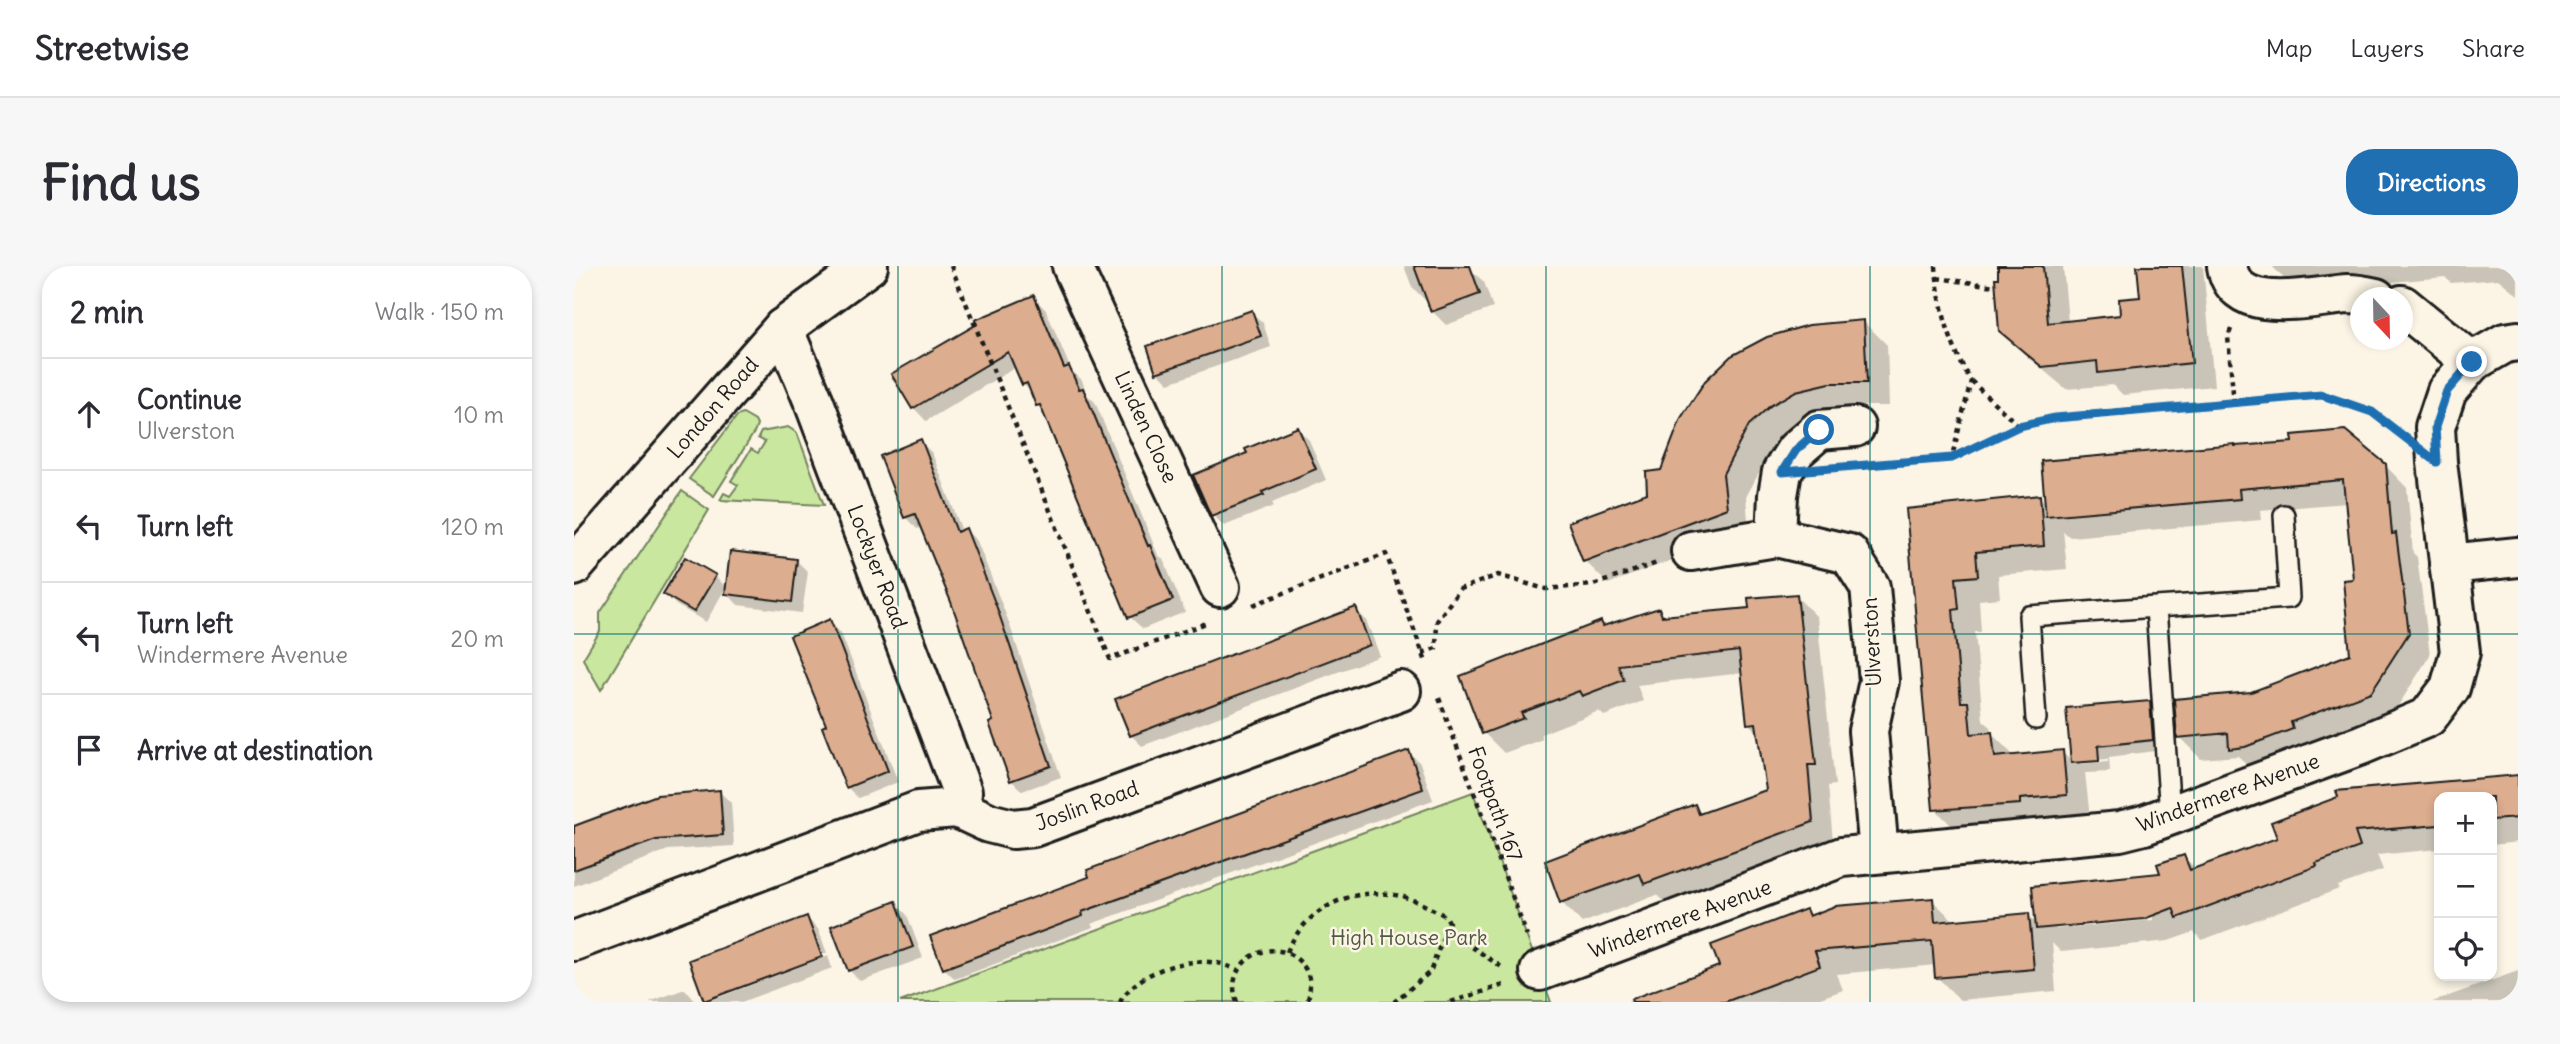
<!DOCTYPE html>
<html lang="en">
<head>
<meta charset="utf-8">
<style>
  :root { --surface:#fff; --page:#f7f7f7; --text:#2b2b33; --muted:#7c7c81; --line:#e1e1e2; --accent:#1f6fb2 }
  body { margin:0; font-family:Delius,sans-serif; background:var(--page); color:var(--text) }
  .controls { position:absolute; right:21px; bottom:21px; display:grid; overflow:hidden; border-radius:14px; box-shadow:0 4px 10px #0003 }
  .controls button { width:63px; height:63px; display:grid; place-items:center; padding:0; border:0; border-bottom:2px solid var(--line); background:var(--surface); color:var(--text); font:35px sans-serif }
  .compass { position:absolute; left:1776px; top:21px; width:63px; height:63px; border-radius:50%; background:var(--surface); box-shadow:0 4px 10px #0003; rotate:158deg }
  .stop { position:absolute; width:21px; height:21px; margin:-16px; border:5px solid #1f6fb2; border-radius:50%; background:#fff }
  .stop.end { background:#1f6fb2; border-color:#fff; box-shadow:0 2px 7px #0008 }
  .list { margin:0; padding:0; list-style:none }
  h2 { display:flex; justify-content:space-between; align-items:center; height:91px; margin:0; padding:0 28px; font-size:30px }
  h2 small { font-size:23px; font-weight:400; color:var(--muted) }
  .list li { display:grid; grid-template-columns:46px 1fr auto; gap:21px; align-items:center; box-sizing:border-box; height:112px; padding:0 28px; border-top:2px solid var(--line) }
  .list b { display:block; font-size:26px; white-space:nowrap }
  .list p { margin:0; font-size:23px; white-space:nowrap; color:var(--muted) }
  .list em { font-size:23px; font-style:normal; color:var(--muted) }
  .icon { flex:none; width:38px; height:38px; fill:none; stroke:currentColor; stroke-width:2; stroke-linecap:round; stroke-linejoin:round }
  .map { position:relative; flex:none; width:1944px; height:736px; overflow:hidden; border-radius:28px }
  header { display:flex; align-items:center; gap:42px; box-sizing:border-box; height:98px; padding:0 35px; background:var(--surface); border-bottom:2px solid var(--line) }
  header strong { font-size:33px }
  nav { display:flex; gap:38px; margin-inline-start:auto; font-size:24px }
  .intro { display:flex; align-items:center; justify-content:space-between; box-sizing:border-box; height:168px; padding:0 42px }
  h1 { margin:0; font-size:49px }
  .button { padding:18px 32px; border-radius:28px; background:var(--accent); color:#fff; font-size:24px; font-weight:700 }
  main { display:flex; gap:42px; padding:0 42px }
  aside { flex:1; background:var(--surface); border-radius:28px; box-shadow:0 4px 10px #0003 }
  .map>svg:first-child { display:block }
</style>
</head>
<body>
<header>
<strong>Streetwise</strong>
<nav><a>Map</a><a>Layers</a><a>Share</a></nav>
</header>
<div class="intro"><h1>Find us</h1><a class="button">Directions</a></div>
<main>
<aside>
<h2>2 min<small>Walk · 150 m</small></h2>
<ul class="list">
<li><svg class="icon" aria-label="ahead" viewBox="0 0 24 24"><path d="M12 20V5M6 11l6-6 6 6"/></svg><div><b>Continue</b><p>Ulverston</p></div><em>10 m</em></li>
<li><svg class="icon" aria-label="left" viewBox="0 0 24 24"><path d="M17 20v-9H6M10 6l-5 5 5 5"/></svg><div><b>Turn left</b></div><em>120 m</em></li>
<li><svg class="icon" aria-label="left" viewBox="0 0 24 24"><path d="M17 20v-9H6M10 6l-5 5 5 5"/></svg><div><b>Turn left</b><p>Windermere Avenue</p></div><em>20 m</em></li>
<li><svg class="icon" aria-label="arrive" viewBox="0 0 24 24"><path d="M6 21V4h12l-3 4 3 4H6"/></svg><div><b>Arrive at destination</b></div></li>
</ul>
</aside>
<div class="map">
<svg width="1944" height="736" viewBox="0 0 1944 736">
  <rect width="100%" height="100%" fill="#fcf5e5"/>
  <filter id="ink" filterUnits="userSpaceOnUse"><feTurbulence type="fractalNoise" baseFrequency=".0143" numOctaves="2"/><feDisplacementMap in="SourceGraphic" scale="14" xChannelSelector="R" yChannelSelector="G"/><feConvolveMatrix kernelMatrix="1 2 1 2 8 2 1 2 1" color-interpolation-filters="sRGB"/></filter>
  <g filter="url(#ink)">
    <path fill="#c9e79f" stroke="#72825e" stroke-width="2" d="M 169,148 L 181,155 L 183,159 L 181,165 L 140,230 L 115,213 L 163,150 Z
      M 214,161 L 223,167 L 250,239 L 146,234 L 150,227 L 156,230 L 164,219 L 157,215 L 177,183 L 184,187 L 191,176 L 184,172 L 187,166 Z
      M 108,225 L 135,244 L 27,424 L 9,393 L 26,365 L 26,347 Z
      M 899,526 L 977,736 L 326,736 Z"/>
    <path fill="#0003" fill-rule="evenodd" d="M 830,0 L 893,0 L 910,16 L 919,42 L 872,59 L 858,45 L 854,34 L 852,35 L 838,21 Z
      M 1425,0 L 1489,0 L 1494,56 L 1548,51 L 1568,32 L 1565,0 L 1629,0 L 1640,120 L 1549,129 L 1539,119 L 1492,123 L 1450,88 L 1427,64 Z
      M 1698,0 L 1944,0 L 1944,29 L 1924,13 L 1877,17 L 1871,11 L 1722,25 Z
      M 459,31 L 472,44 L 497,104 L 508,114 L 513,129 L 521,136 L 584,289 L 589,293 L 611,346 L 569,363 L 556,351 L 472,147 L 464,139 L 459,128 L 449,118 L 442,101 L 352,155 L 340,142 Z
      M 677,46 L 689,57 L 697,81 L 595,117 L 584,106 Z
      M 1290,56 L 1313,79 L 1315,140 L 1280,140 L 1245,147 L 1219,163 L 1198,183 L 1172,231 L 1175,265 L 1034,318 L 1011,295 L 1075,228 L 1088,206 Z
      M 724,163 L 735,174 L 752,214 L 698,237 L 700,240 L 650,260 L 639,249 L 675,188 Z
      M 347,176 L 358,187 L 388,265 L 392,264 L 403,275 L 434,354 L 487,511 L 448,525 L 437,514 L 421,456 L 378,336 L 348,261 L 343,263 L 331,251 Z
      M 1662,182 L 1811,199 L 1833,222 L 1839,287 L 1843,291 L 1856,389 L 1819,448 L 1679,504 L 1664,490 L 1627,493 L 1605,471 L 1678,428 L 1778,389 L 1781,315 L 1773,237 L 1686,244 L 1687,254 L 1496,271 L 1489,265 L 1493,303 L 1424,309 L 1426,332 L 1405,334 L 1407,366 L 1401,366 L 1409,454 L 1417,461 L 1417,467 L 1441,491 L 1488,486 L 1499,497 L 1575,437 L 1587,448 L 1589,484 L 1535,491 L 1536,506 L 1511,507 L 1516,552 L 1384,566 L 1361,543 L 1334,244 L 1465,231 L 1473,238 ZM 1534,493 L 1534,496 L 1506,498 L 1506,495 Z
      M 223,295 L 234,306 L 228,347 L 164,339 L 153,327 Z
      M 141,310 L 152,321 L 132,356 L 102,339 L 91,327 Z
      M 1222,330 L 1243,351 L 1261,519 L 1254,520 L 1259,576 L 1092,638 L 1083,629 L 1008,657 L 987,636 L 1121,540 L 1129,549 L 1194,525 L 1185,468 L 1174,457 L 1169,407 L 1063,419 L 1069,435 L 1030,450 L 1025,445 L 967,468 L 969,473 L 930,487 L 910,467 L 1027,357 L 1031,361 L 1085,344 L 1092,352 L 1177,344 Z
      M 781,343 L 792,354 L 806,390 L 568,480 L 557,469 Z
      M 256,356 L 267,367 L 324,516 L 284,532 L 273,521 L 254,460 Z
      M 835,486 L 846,497 L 859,534 L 517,658 L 519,661 L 381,713 L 370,702 L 517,612 Z
      M 1944,511 L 1944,576 L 1918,579 L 1918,531 L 1865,531 L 1865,583 L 1803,589 L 1809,604 L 1764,620 L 1765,623 L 1628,674 L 1620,666 L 1594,675 L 1487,686 L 1478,677 L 1482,725 L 1386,734 L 1363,711 L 1362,699 L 1263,708 L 1269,724 L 1235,736 L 1053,736 L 1147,701 L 1232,645 L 1238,651 L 1358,634 L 1380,655 L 1454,649 L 1463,658 L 1589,608 L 1610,591 L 1623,604 L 1706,573 L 1700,557 ZM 1579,650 L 1579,654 L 1482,663 L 1482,660 Z
      M 146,526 L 157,537 L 160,580 L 94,584 L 0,620 L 0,562 Z
      M 322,637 L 333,649 L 349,692 L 286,715 L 275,704 Z
      M 233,652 L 244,663 L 253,687 L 135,731 L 135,735 L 254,690 L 258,702 L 167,736 L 134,736 L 132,734 Z
      M 1944,705 L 1944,736 L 1858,736 Z
      M 111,723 L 122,736 L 75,736 Z"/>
    <path fill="#dcad8e" stroke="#1c1c1c" stroke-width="2" d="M 840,0 L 896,0 L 906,28 L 857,46 Z
      M 1424,0 L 1469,0 L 1474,57 L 1546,49 L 1545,33 L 1566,31 L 1563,0 L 1608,0 L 1618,97 L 1524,107 L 1523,95 L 1468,101 L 1425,65 L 1421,12 L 1424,12 Z
      M 460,29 L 490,102 L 495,100 L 505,123 L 509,122 L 574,280 L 576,279 L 599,334 L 554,352 L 466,139 L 462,140 L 453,117 L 448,119 L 434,86 L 338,143 L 317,108 L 403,58 L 401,54 Z
      M 678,44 L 687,70 L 582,107 L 573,80 Z
      M 1290,54 L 1293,117 L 1256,117 L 1222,125 L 1196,140 L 1175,159 L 1149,208 L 1153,242 L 1009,296 L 994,256 L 1073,227 L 1072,206 L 1087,204 L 1107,152 L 1131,115 L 1157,90 L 1193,71 L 1235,59 Z
      M 724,161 L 742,203 L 688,226 L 690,229 L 637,250 L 619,209 L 673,187 L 671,183 Z
      M 1771,164 L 1812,198 L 1818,268 L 1822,267 L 1835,367 L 1797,426 L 1717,456 L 1719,463 L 1671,481 L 1655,483 L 1654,467 L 1603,472 L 1600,433 L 1677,426 L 1776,388 L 1769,314 L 1779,313 L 1769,214 L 1665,223 L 1666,233 L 1472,250 L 1467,195 L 1661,178 L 1661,180 L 1719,176 L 1718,169 Z
      M 347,173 L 383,266 L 392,262 L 423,342 L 477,500 L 436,515 L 415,457 L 419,455 L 377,336 L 341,248 L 330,252 L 306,190 Z
      M 1466,229 L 1470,280 L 1402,286 L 1404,310 L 1382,312 L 1385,343 L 1379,344 L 1387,436 L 1394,436 L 1397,468 L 1418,466 L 1421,491 L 1489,484 L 1493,529 L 1446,533 L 1446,538 L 1359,544 L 1332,243 Z
      M 156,285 L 223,293 L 218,336 L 151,328 Z
      M 111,291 L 142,309 L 120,346 L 89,328 Z
      M 1223,328 L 1242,499 L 1234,499 L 1239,556 L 1070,618 L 1066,608 L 986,637 L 971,595 L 1121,538 L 1125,548 L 1192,524 L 1182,457 L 1173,458 L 1165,385 L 1044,399 L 1050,414 L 1008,430 L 1005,425 L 947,447 L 950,452 L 908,468 L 886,410 L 1027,355 L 1029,360 L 1085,342 L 1088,350 L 1175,342 L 1174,332 Z
      M 782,341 L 796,379 L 556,470 L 541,433 Z
      M 256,353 L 314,505 L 272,522 L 248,461 L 252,459 L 216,370 Z
      M 1576,435 L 1579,474 L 1524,480 L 1525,495 L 1497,497 L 1492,442 Z
      M 835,484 L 849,523 L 508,646 L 509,650 L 369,703 L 356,670 L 515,611 L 513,604 Z
      M 1944,509 L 1944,552 L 1918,554 L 1918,531 L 1865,531 L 1865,559 L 1781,566 L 1786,581 L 1742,597 L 1743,600 L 1603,652 L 1599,642 L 1570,653 L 1462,663 L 1458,620 L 1586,607 L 1583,598 L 1610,589 L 1616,604 L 1703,572 L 1697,556 L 1764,531 L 1762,525 Z
      M 146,524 L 149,569 L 82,574 L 0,604 L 0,560 L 83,529 Z
      M 1359,632 L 1361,656 L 1455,647 L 1460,703 L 1361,712 L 1358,675 L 1241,685 L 1246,700 L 1151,736 L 1058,736 L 1057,733 L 1145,700 L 1137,679 L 1232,643 L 1235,650 L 1261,640 Z
      M 322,635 L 339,681 L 274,705 L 257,660 Z
      M 233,650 L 248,691 L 130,735 L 115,694 Z"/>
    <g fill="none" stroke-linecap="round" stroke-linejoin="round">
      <g stroke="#1c1c1c" stroke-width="24">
        <path id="lane" d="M 1582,341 L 1715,332 L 1710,249
          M 1462,453 L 1455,350 L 1582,341 L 1596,549"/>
      </g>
      <g stroke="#1c1c1c" stroke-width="44">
        <path id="street" d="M 498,0 L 646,321
          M 1653,0 C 1661,52 1738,30 1774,28 C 1783,28 1793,30 1802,32
          M 1828,39 L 1898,96
          M 209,62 L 240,136 L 388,526 L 383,542
          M 1202,271 L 1204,229 L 1208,206 L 1222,184 L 1245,164 L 1281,161
          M 1117,285 L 1202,271 L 1275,288 L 1296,321 L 1305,415 L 1294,465 L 1305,587
          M 1875,298 L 1944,291
          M 0,675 L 344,545 L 383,542 L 415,557 L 439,563 L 459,561 L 827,425
          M 966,705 L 1268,591 L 1546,565 L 1570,559 L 1787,479 L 1854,451 L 1876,422 L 1886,386 L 1863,196 L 1861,161 L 1873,125 L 1898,96 L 1931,77 L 1944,75"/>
      </g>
      <g stroke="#1c1c1c" stroke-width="44">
        <path id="secondary" d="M 0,300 L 209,62 L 294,0"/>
      </g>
      <path stroke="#1c1c1c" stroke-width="4.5" stroke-dasharray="5 5" stroke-linecap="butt" d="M 377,0 L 536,393 L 632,357
        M 1362,0 C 1364,39 1377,82 1397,115 L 1378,191
        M 1363,12 L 1421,20
        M 1657,63 L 1654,71 L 1660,138
        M 1397,115 L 1445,160
        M 1288,201 L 1378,192 L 1445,160 L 1481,152 L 1748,129 L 1798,146 L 1823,166
        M 679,339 L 812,288 L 852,396
        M 848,387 L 862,382 L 863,355 L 886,323 L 924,309 L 971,323 L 1019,319 L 1083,297
        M 865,432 L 953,670
        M 873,664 L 929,702
        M 713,686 C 731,642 780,619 826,630 C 841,633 857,643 872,650 L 875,656 L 856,706 L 820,736
        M 546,736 C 562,706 611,691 643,697 C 650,698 658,702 664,704
        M 663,736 C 646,692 708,663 732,704 C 737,714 737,725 733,736
        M 877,736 L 933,718"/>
      <use href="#lane" stroke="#fcf5e5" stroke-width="19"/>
      <use href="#street" stroke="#fcf5e5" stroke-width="38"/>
      <use href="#secondary" stroke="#fcf5e5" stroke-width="38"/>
    </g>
  </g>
  <g fill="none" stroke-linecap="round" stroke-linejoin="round" filter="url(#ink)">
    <path stroke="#1f6fb2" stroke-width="9" d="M 1245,164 L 1222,184 L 1208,206 L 1378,192 L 1445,160 L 1481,152 L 1748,129 L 1798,146 L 1863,196 L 1861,161 L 1873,125 L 1898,96"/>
  </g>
  <path fill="none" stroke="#0f766e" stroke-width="2" stroke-opacity="0.55" d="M 324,0 L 324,736M 648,0 L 648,736M 972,0 L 972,736M 1296,0 L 1296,736M 1620,0 L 1620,736M 0,368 L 1944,368"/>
  <g text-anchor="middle" stroke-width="5" stroke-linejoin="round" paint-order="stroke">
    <g font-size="21" fill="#1c1c1c" stroke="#fcf5e5">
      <text transform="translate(139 142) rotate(-49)" y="7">London Road</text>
      <text transform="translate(572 161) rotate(65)" y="7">Linden Close</text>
      <text transform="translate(303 301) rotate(69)" y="7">Lockyer Road</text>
      <text transform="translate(1298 376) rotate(-93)" y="7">Ulverston</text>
      <text transform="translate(1654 527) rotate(-20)" y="7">Windermere Avenue</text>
      <text transform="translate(921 538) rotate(70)" y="7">Footpath 167</text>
      <text transform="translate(513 540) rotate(-20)" y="7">Joslin Road</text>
      <text transform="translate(1106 653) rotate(-20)" y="7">Windermere Avenue</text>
    </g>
    <g font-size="21" fill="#505943" stroke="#fcf5e5">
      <text x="835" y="679">High House Park</text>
    </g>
  </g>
</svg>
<div class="controls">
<button>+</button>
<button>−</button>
<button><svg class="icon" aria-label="locate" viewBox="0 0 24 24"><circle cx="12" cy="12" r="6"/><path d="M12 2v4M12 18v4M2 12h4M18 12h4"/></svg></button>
</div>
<svg class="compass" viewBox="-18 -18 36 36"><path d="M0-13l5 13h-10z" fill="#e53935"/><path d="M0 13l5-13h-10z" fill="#7c7c81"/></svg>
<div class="stop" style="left:1245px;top:164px"></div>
<div class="stop end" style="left:1898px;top:96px"></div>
</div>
</main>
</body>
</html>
